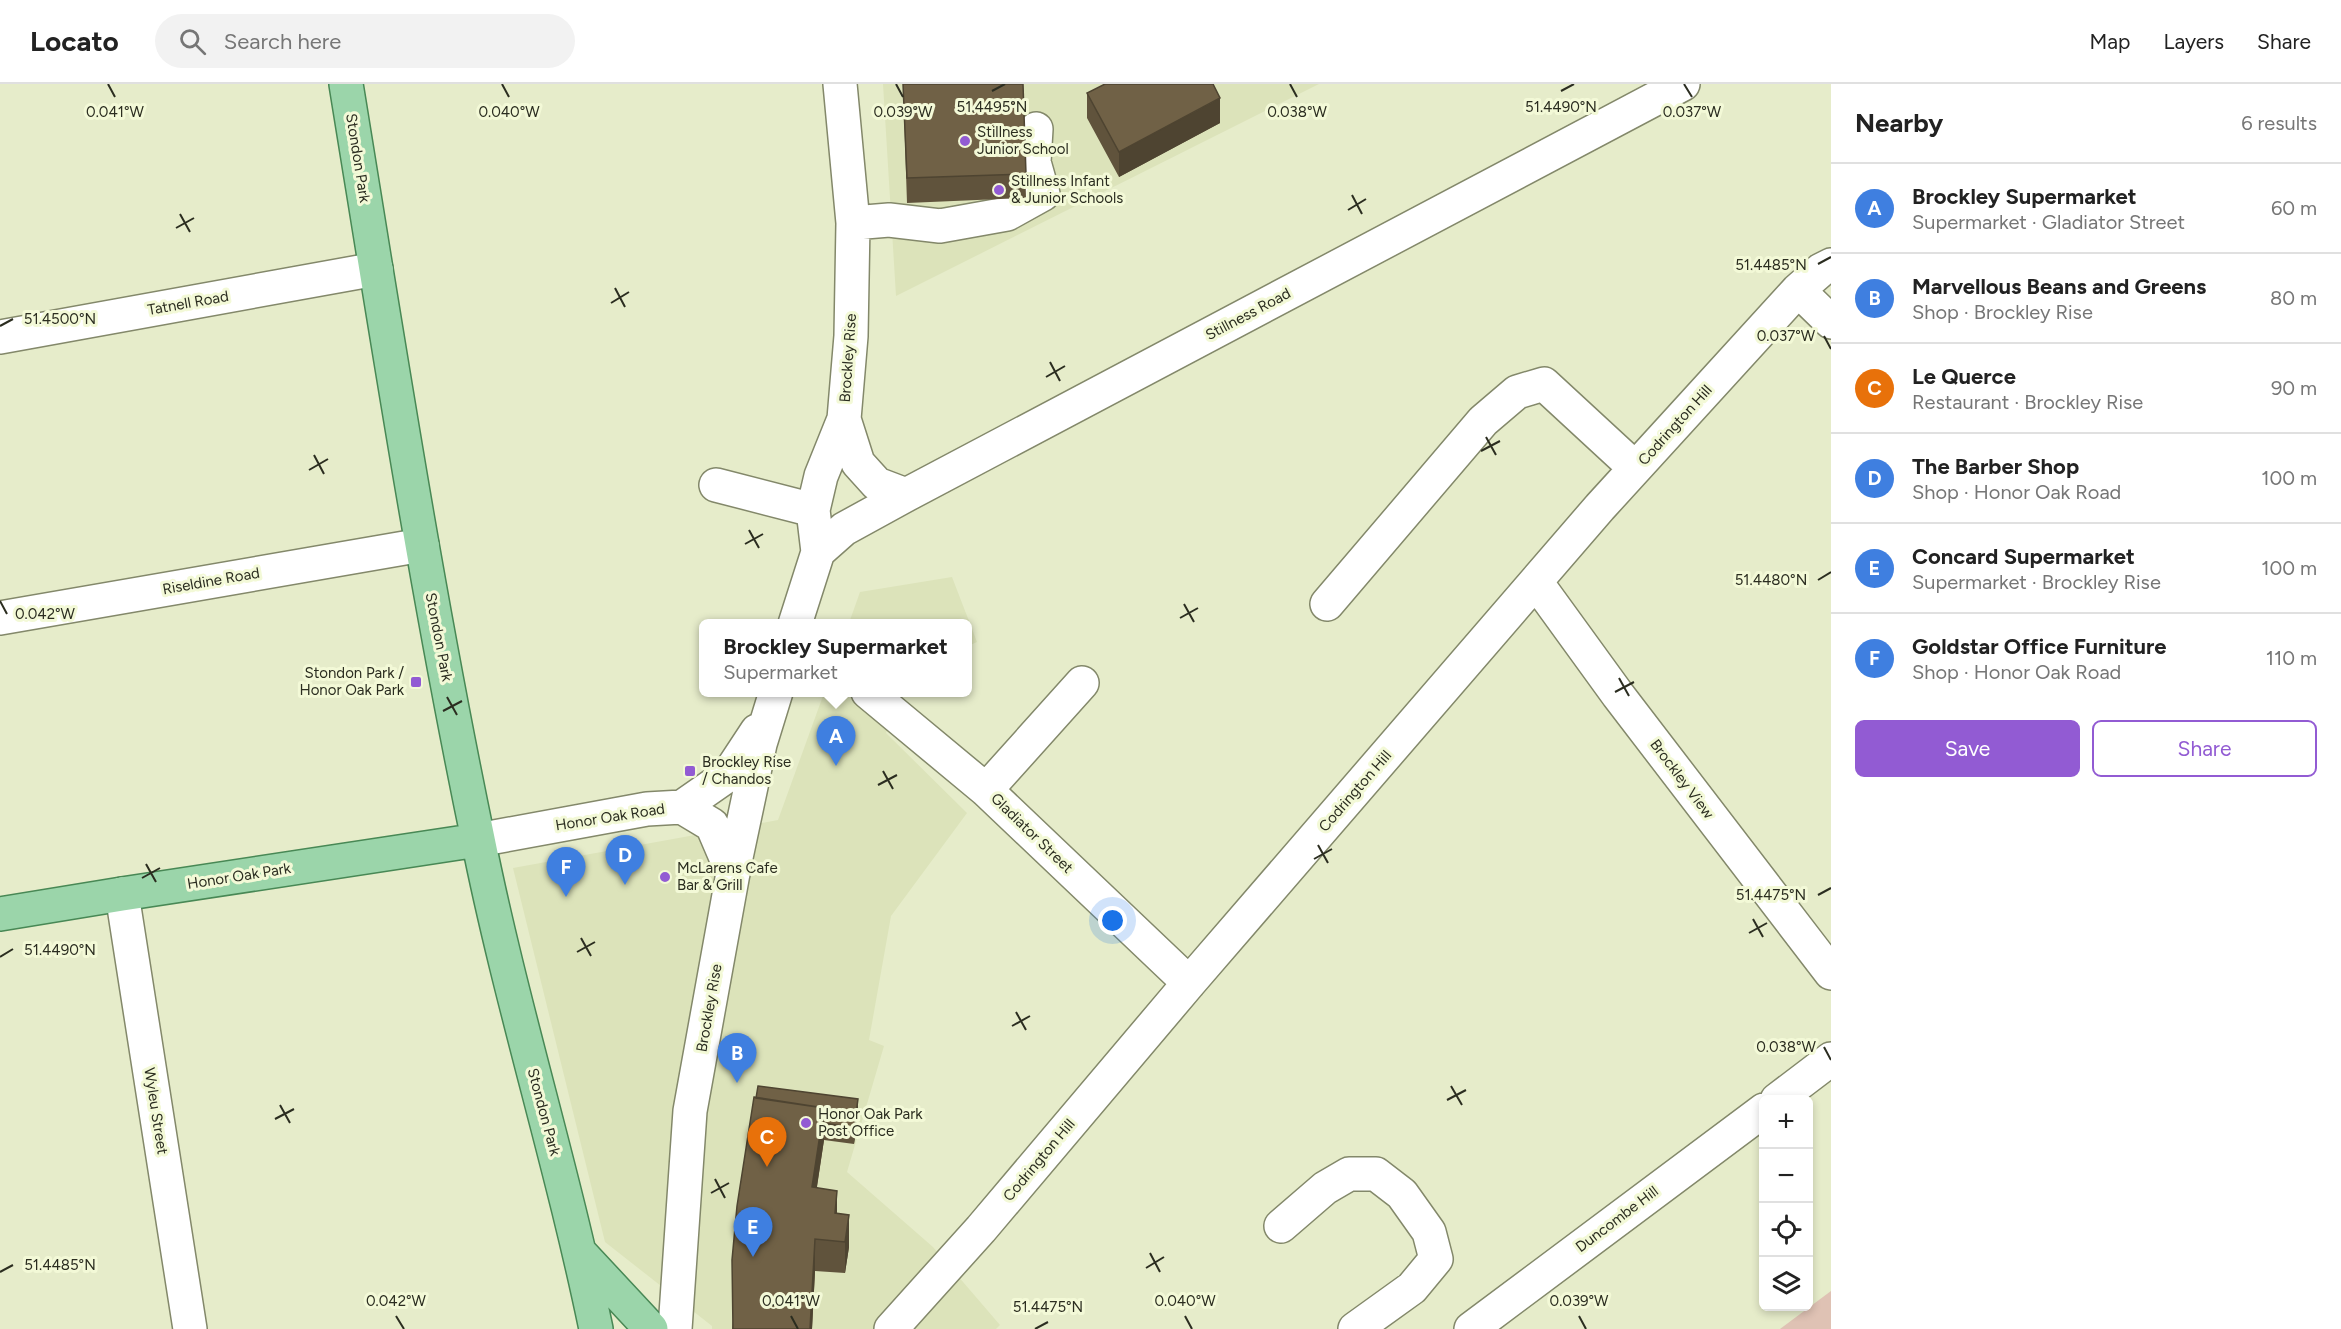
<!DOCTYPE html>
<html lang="en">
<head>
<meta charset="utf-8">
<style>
  :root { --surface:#fff; --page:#f2f2f2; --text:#222; --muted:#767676; --line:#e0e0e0; --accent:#925bd3 }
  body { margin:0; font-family:Figtree,sans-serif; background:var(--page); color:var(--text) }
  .controls { position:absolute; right:18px; bottom:18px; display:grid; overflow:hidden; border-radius:9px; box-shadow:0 3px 9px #0003 }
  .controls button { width:54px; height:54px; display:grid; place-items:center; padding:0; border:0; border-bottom:2px solid var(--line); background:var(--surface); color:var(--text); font:30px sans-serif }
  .you { position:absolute; left:1113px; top:837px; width:21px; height:21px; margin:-15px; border:4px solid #fff; border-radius:50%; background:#1a73e8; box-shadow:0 0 0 9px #1a73e833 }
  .badge { display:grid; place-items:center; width:39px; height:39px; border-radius:50%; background:var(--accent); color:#fff; font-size:20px; font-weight:700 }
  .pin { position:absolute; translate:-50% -50px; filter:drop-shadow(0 2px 3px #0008) }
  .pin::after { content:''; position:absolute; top:32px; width:21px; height:18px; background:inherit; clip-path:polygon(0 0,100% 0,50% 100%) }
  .popup { position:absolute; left:699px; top:535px; width:273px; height:78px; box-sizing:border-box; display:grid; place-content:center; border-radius:9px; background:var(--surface); filter:drop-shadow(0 2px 4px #0005); font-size:20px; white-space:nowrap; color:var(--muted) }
  .popup b { font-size:22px; color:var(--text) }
  .popup::after { content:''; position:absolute; left:50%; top:100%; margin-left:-12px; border:12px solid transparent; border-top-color:var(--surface) }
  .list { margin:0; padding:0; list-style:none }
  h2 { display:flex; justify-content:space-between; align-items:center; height:78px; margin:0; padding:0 24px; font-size:26px }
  h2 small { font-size:20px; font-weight:400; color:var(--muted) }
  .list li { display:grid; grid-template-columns:39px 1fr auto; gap:18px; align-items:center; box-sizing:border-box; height:90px; padding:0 24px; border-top:2px solid var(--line) }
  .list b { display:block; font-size:22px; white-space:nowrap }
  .list p { margin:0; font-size:20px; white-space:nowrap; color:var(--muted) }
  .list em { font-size:20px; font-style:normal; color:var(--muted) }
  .actions { display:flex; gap:12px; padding:18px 24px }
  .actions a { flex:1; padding:14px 0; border:2px solid var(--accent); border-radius:9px; text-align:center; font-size:21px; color:var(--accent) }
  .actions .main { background:var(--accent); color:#fff }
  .icon { flex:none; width:33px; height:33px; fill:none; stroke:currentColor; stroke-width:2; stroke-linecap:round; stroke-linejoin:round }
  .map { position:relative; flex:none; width:1831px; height:1245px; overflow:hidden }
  header { display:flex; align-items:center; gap:36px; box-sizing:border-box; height:84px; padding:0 30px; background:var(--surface); border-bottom:2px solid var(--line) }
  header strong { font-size:28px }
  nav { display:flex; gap:33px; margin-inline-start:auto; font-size:21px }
  .search { width:420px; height:54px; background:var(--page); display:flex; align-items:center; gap:15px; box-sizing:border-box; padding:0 21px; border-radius:33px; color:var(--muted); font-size:22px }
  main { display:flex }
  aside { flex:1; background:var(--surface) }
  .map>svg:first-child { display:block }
</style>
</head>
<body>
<header>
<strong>Locato</strong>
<div class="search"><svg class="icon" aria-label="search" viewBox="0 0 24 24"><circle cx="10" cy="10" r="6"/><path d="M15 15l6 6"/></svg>Search here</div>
<nav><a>Map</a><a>Layers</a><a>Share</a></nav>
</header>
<main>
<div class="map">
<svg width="1831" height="1245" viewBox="0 0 1831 1245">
  <rect width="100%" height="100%" fill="#e6ecca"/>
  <path fill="#dce3ba" d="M 883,0 L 1319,0 L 896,212 Z
    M 952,493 L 977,558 L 968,562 L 968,540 L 849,539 L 860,508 Z
    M 824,609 L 902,609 L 886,649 L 967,729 L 891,832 L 869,956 L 884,962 L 847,1088 L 933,1163 L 1000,1241 L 996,1245 L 712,1245 L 712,1242 L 605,1158 L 513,784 L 778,736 Z"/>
  <path fill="#dfc2b4" d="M 1831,1207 L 1831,1245 L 1780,1245 Z"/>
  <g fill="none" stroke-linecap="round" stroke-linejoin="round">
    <g stroke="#83886a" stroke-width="36">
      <path id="minor" d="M 853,139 L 889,136 L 940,142 L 1007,130 L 1043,110 L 1034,78 L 1036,45
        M 1798,206 L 1831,238
        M 0,253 L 376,185
        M 844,335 L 858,379 L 877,400 L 906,411
        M 716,401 L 813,426
        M 818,468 L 844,445 L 906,411 L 1683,0
        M 1536,498 L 1618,611 L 1831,889
        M 1327,520 L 1483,337 L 1517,308 L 1544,300 L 1635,384
        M 0,534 L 422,461
        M 795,540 L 818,468 L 813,426 L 821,392 L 844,335 L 851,252 L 853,139 L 840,0
        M 868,608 L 986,706 L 1189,899
        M 986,706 L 1082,599
        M 682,723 L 712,741 L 733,790
        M 478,756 L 647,725 L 682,723 L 728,691 L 757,647
        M 122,810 L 190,1245
        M 1777,1016 L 1831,975
        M 1281,1142 L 1325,1104 L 1349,1090 L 1376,1090 L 1402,1110 L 1429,1148 L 1436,1175 L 1412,1204 L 1355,1245
        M 675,1245 L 690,1027 L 735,778 L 760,660 L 776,608
        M 891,1245 L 981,1145 L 1189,899 L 1600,423 L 1798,206 L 1821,186 L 1831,181
        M 1471,1245 L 1764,1026"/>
    </g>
    <g stroke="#488855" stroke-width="36">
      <path id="major" d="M 346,0 C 387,252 426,505 478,755 C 511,920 562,1080 596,1245
        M 0,830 L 122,810 L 478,756
        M 582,1171 L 651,1245"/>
    </g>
    <use href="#minor" stroke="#fff" stroke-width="33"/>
    <use href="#major" stroke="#9bd5aa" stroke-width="33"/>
  </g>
  <path fill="#60533c" d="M 903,0 L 1023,0 L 1026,114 L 907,119 Z
    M 1087,9 L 1220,39 L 1119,93 L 1087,34 Z
    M 756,1014 L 858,1032 L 854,1060 L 824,1056 L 817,1103 L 837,1130 L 849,1163 L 845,1189 L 815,1187 L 812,1245 L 732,1245 Z"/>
  <path fill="#4e4431" d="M 1220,14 L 1220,39 L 1119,93 L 1119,68 Z
    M 858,1015 L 858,1032 L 854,1060 L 854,1044 Z
    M 824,1024 L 824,1056 L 812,1134 L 812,1103 Z
    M 837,1107 L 837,1138 L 835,1129 Z
    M 849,1131 L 849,1163 L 845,1189 L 845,1158 Z
    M 815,1155 L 815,1187 L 812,1245 L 810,1245 Z"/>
  <path fill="#706146" stroke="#4e4431" stroke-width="1.5" d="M 903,0 L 1023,0 L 1026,90 L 907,94 Z
    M 1105,0 L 1213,0 L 1220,14 L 1119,68 L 1087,9 Z
    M 758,1002 L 858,1015 L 854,1044 L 824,1039 L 824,1024 L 756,1014 Z
    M 754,1013 L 824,1024 L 812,1103 L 837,1107 L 835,1129 L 849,1131 L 845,1158 L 815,1155 L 810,1245 L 733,1245 L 732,1176 L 737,1122 Z"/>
  <path fill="none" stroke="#2b2d20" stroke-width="2" d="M 108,0 L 115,13M 502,0 L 509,13M 896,0 L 903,13M 1290,0 L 1297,13M 1684,0 L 1692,13M 992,7 L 1005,0M 1561,7 L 1574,0M 1352,111 L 1362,130M 1348,126 L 1366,115M 180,130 L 190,148M 176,144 L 194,134M 1818,180 L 1831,173M 615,204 L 625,223M 611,219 L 629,208M 0,242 L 13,235M 1824,252 L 1831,265M 1050,278 L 1060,297M 1046,293 L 1065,282M 1486,353 L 1496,371M 1481,367 L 1500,357M 314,371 L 324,390M 309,386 L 328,375M 749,446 L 759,464M 745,460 L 763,450M 1818,496 L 1831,488M 0,517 L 7,530M 1184,520 L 1194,538M 1180,534 L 1198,524M 1619,594 L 1629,612M 1615,608 L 1634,598M 447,613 L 457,631M 443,627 L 462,617M 883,687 L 893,705M 878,701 L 897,691M 1318,761 L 1328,779M 1314,775 L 1332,765M 146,780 L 156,798M 142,794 L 160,784M 1818,811 L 1831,804M 1753,835 L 1763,853M 1749,849 L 1767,839M 581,854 L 591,872M 577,868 L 595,858M 0,873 L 13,865M 1016,928 L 1026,946M 1012,942 L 1030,932M 1824,963 L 1831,976M 1451,1002 L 1462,1021M 1447,1016 L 1466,1006M 280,1021 L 290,1039M 275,1035 L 294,1025M 715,1095 L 725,1114M 711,1109 L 729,1099M 1150,1169 L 1160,1188M 1146,1184 L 1164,1173M 0,1188 L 13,1181M 396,1232 L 404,1245M 791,1232 L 798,1245M 1185,1232 L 1192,1245M 1579,1232 L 1586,1245M 1035,1245 L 1048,1238"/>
  <g fill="#925bd3" stroke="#f3f9d7" stroke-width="2">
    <circle cx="965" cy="57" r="6"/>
    <circle cx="999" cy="106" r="6"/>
    <rect x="410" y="592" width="12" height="12" rx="3"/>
    <rect x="684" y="681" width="12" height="12" rx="3"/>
    <circle cx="665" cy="793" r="6"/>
    <circle cx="806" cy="1039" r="6"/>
  </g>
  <g text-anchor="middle" stroke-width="6" stroke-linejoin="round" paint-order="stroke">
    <g font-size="15" fill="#2b2d20" stroke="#f3f9d7" text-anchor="start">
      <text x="977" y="53">Stillness<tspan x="977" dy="17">Junior School</tspan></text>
      <text x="1011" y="102">Stillness Infant<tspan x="1011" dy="17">&amp; Junior Schools</tspan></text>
      <text x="404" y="594" text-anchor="end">Stondon Park /<tspan x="404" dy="17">Honor Oak Park</tspan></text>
      <text x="702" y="683">Brockley Rise<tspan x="702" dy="17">/ Chandos</tspan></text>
      <text x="677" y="789">McLarens Cafe<tspan x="677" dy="17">Bar &amp; Grill</tspan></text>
      <text x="818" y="1035">Honor Oak Park<tspan x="818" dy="17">Post Office</tspan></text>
    </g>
    <g font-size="15" fill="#2b2d20" stroke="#f3f9d7">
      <text transform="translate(358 74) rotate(81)" y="5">Stondon Park</text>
      <text transform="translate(188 219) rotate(-10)" y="5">Tatnell Road</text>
      <text transform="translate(1248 230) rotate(-28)" y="5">Stillness Road</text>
      <text transform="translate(848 274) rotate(-86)" y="5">Brockley Rise</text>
      <text transform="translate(1675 341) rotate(-48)" y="5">Codrington Hill</text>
      <text transform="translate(211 497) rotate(-10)" y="5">Riseldine Road</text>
      <text transform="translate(439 553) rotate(79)" y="5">Stondon Park</text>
      <text transform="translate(1682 695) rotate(53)" y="5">Brockley View</text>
      <text transform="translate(1355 707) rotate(-49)" y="5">Codrington Hill</text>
      <text transform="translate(610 733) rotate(-9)" y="5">Honor Oak Road</text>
      <text transform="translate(1032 749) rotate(44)" y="5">Gladiator Street</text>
      <text transform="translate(239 792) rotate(-9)" y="5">Honor Oak Park</text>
      <text transform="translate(709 924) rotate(-80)" y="5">Brockley Rise</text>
      <text transform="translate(156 1027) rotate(81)" y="5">Wyleu Street</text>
      <text transform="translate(544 1028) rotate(75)" y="5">Stondon Park</text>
      <text transform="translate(1039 1076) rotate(-50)" y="5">Codrington Hill</text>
      <text transform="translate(1617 1135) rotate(-37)" y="5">Duncombe Hill</text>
    </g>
  </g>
  <g font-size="15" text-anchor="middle" fill="#2b2d20" stroke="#f3f9d7" stroke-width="6" stroke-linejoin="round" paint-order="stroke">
    <text x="992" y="28">51.4495°N</text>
    <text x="1561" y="28">51.4490°N</text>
    <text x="115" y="33">0.041°W</text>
    <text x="509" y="33">0.040°W</text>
    <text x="903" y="33">0.039°W</text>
    <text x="1297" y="33">0.038°W</text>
    <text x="1692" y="33">0.037°W</text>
    <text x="1771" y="186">51.4485°N</text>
    <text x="60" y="240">51.4500°N</text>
    <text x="1786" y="257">0.037°W</text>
    <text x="1771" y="501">51.4480°N</text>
    <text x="45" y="535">0.042°W</text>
    <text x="1771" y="816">51.4475°N</text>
    <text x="60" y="871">51.4490°N</text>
    <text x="1786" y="968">0.038°W</text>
    <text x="60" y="1186">51.4485°N</text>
    <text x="396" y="1222">0.042°W</text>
    <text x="791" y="1222">0.041°W</text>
    <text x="1185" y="1222">0.040°W</text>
    <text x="1579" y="1222">0.039°W</text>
    <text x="1048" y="1228">51.4475°N</text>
  </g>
</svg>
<div class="controls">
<button>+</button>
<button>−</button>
<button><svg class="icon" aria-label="locate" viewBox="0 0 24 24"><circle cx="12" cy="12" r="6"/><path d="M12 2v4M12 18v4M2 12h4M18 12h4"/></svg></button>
<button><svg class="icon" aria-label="layers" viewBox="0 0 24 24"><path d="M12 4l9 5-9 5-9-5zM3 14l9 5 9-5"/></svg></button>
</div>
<div class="you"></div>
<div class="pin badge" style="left:836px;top:682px;background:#3f7fe0">A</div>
<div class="popup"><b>Brockley Supermarket</b>Supermarket</div>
<div class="pin badge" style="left:737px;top:999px;background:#3f7fe0">B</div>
<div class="pin badge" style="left:767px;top:1083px;background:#e8710a">C</div>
<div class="pin badge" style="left:625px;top:801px;background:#3f7fe0">D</div>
<div class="pin badge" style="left:753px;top:1173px;background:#3f7fe0">E</div>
<div class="pin badge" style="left:566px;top:813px;background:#3f7fe0">F</div>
</div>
<aside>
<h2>Nearby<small>6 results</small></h2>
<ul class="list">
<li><span class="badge" style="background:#3f7fe0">A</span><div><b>Brockley Supermarket</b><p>Supermarket · Gladiator Street</p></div><em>60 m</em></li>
<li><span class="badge" style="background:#3f7fe0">B</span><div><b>Marvellous Beans and Greens</b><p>Shop · Brockley Rise</p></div><em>80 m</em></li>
<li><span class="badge" style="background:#e8710a">C</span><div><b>Le Querce</b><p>Restaurant · Brockley Rise</p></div><em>90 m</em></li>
<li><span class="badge" style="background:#3f7fe0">D</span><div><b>The Barber Shop</b><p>Shop · Honor Oak Road</p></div><em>100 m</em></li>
<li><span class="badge" style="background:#3f7fe0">E</span><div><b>Concard Supermarket</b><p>Supermarket · Brockley Rise</p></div><em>100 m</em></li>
<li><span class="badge" style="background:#3f7fe0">F</span><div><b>Goldstar Office Furniture</b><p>Shop · Honor Oak Road</p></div><em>110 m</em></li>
</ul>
<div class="actions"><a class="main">Save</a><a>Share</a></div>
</aside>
</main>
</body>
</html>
